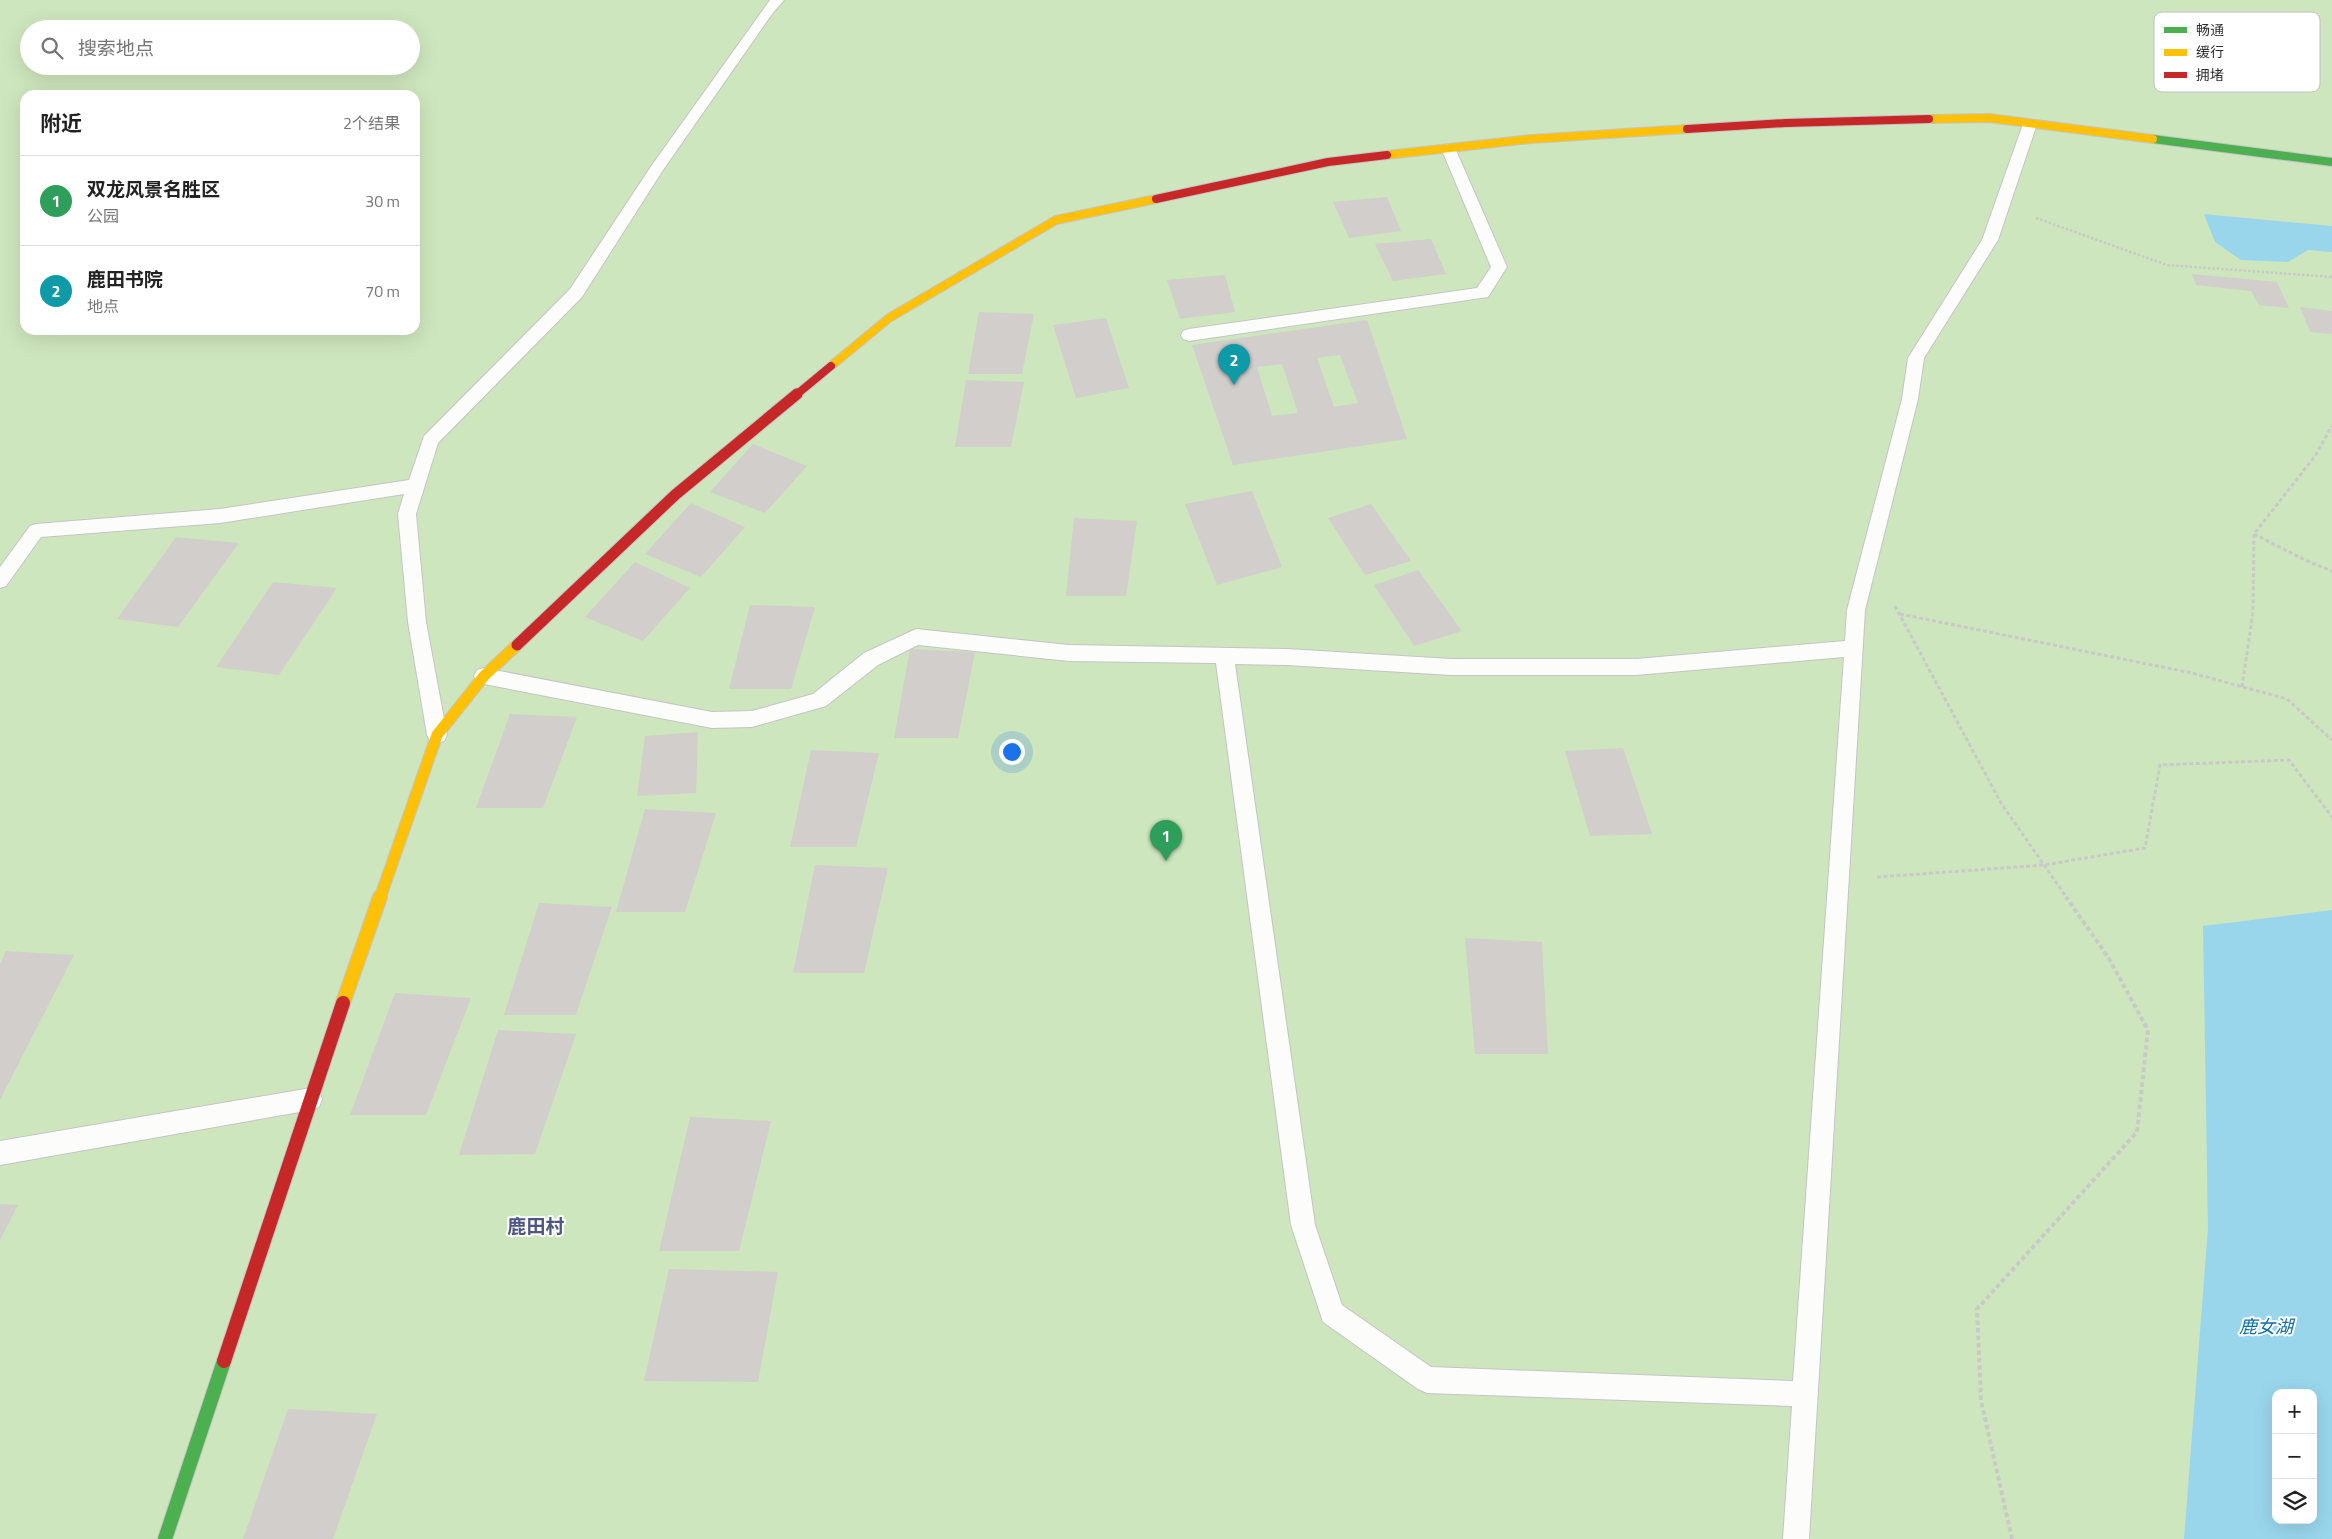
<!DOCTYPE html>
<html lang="zh">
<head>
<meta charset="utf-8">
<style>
  :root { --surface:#fff; --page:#f2f2f2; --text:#222; --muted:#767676; --line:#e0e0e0; --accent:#111827 }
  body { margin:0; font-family:"Titillium Web","Noto Sans SC",sans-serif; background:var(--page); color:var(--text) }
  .controls { position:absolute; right:15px; bottom:15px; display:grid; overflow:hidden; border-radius:10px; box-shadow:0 5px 20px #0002 }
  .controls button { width:45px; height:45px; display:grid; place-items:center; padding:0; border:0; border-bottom:1px solid var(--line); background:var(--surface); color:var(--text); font:25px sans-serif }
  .you { position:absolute; left:1011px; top:751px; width:18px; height:18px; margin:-12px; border:4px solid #fff; border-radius:50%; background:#1a73e8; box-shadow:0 0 0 8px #1a73e833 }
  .badge { display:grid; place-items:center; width:32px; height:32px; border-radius:50%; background:var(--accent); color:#fff; font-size:16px; font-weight:700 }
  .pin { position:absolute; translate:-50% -41px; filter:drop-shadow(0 1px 2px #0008) }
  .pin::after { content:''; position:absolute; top:26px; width:18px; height:15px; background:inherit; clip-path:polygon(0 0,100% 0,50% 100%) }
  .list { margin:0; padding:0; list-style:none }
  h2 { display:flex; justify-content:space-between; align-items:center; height:65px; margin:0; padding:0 20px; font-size:21px }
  h2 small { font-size:16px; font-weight:400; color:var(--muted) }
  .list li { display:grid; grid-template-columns:32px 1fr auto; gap:15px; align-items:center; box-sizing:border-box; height:90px; padding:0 20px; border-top:1px solid var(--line) }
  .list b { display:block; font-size:19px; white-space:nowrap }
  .list p { margin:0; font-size:16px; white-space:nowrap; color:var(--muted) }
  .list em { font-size:16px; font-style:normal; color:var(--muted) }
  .icon { flex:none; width:28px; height:28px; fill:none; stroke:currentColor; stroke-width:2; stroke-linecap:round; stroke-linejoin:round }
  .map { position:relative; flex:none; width:2332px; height:1539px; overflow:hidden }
  .search { position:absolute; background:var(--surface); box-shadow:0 5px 20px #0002; left:20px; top:20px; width:400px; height:55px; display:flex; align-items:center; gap:12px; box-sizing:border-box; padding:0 18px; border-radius:28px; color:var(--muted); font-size:19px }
  .panel { position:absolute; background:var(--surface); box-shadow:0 5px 20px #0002; left:20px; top:90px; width:400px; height:245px; border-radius:15px }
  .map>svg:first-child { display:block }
</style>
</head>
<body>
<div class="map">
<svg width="2332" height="1539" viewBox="0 0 2332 1539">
  <rect width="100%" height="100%" fill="#ece8e4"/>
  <path fill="#cee6be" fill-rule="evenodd" d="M 0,0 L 2332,0 L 2332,1539 L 0,1539 ZM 29,29 L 411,29 L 411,66 L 29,66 ZM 25,95 L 415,95 L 415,330 L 25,330 ZM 2276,1393 L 2313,1393 L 2313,1520 L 2276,1520 Z"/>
  <path fill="#99d6ec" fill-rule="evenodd" d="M 2204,214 L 2332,226 L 2332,252 L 2308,250 L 2288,262 L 2241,260 L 2215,242 Z
    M 2332,910 L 2332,1539 L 2184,1539 L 2208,1228 L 2203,926 ZM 2276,1393 L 2313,1393 L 2313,1520 L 2276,1520 Z"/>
  <path fill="#d1cecb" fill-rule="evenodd" d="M 1387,197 L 1401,231 L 1349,238 L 1333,202 Z
    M 1431,239 L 1446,274 L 1393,281 L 1375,244 Z
    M 2192,274 L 2277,282 L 2289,308 L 2259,305 L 2251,291 L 2196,285 Z
    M 1225,275 L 1235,312 L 1180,319 L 1167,280 Z
    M 2300,307 L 2332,311 L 2332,334 L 2310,332 Z
    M 979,312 L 1034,314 L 1022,374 L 968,374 Z
    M 1106,318 L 1129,388 L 1076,398 L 1053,325 Z
    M 1367,320 L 1407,439 L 1233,465 L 1192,345 ZM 1340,355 L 1358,403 L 1334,407 L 1317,358 ZM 1282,364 L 1298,413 L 1272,416 L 1257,367 Z
    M 966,380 L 1024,382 L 1011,447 L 955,447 Z
    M 753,444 L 807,466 L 765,513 L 710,492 Z
    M 1252,491 L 1282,567 L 1217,585 L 1185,504 Z
    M 691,503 L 745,527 L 701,577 L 645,554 Z
    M 1371,504 L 1411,561 L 1365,575 L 1328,518 Z
    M 1074,518 L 1137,521 L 1126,596 L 1066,596 Z
    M 176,537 L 239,543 L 178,627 L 117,619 Z
    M 635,562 L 690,588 L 643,641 L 585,617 Z
    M 1418,570 L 1462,631 L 1414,646 L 1374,585 Z
    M 273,582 L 337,588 L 279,675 L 216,667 Z
    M 750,605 L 815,607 L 791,689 L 729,689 Z
    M 910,649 L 975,652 L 958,738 L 894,738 Z
    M 510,714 L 577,717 L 543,808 L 476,808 Z
    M 698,732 L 696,793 L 637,796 L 645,736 Z
    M 1623,748 L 1652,834 L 1590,836 L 1565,751 Z
    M 811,750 L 879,753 L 856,847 L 790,847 Z
    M 645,809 L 716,813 L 685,912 L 616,912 Z
    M 815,865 L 888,868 L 864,973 L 793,973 Z
    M 539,903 L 612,907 L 576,1015 L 504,1015 Z
    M 1465,938 L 1542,942 L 1548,1054 L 1475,1054 Z
    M 6,951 L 74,955 L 0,1100 L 0,964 Z
    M 395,993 L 471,998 L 426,1115 L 350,1115 Z
    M 498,1030 L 576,1034 L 535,1154 L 459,1155 Z
    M 690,1117 L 771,1121 L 739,1251 L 659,1251 Z
    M 0,1204 L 18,1205 L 0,1240 Z
    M 669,1269 L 778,1272 L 758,1382 L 644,1381 Z
    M 288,1409 L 377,1414 L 333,1539 L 243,1539 Z"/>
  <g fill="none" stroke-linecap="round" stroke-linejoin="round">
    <g stroke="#c5c4c5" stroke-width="2">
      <path id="lane" d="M 770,0 L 784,0 L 772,14 L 663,170 L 582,297 L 438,443 L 416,514 L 426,622 L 447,735 L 444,741 L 437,743 L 430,741 L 427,735 L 408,622 L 398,514 L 404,494 L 220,523 L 41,537 L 6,586 L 0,588 L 0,567 L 30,526 L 36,524 L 220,509 L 409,480 L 424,436 L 570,289 L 652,165 Z
        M 2030,120 L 2037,124 L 1998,240 L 1924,358 L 1918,399 L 1865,610 L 1809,1539 L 1783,1539 L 1792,1406 L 1427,1393 L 1418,1389 L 1323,1322 L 1291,1225 L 1216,663 L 1069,661 L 918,645 L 878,665 L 826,706 L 752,727 L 712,728 L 484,684 L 477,682 L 474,676 L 477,670 L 484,668 L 712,712 L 752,711 L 813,694 L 864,653 L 916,629 L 1069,645 L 1287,649 L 1451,659 L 1636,659 L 1845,641 L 1847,610 L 1902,399 L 1908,358 L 1982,240 L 2023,124 ZM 1844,657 L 1793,1381 L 1431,1367 L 1342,1305 L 1315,1225 L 1235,664 L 1287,665 L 1451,675 L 1636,675 Z
        M 1448,144 L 1455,148 L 1507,267 L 1488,297 L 1189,341 L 1183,339 L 1181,335 L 1183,331 L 1189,329 L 1477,288 L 1491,267 L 1441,148 Z
        M 311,1088 L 319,1091 L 322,1099 L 319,1107 L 311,1110 L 0,1165 L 0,1141 Z"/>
    </g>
    <g stroke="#c5c4c5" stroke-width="10">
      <path id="fast-far1" d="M 2153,139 L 2332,162"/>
    </g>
    <g stroke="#c5c4c5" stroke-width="16">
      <path id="fast" d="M 165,1539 L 224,1361"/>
    </g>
    <g stroke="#c5c4c5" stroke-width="10">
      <path id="slow-far2" d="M 1929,119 L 1989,118 L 2153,139
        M 1387,155 L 1531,139 L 1687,129
        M 831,366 L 889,318 L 1056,220 L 1156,199"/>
    </g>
    <g stroke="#c5c4c5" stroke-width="13">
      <path id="slow-far1" d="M 380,898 L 437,735 L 484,676 L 517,645"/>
    </g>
    <g stroke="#c5c4c5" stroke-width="16">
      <path id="slow" d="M 343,1003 L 380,897"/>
    </g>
    <g stroke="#c5c4c5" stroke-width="10">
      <path id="jam-far2" d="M 1687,129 L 1786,123 L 1929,119
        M 1156,199 L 1328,162 L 1387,155
        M 796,395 L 831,366"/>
    </g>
    <g stroke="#c5c4c5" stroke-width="13">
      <path id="jam-far1" d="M 517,645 L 675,495 L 797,394"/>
    </g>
    <g stroke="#c5c4c5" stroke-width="16">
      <path id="jam" d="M 224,1361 L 343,1003"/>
    </g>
    <path stroke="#c9c9c8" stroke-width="2.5" stroke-dasharray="2.5 2" stroke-linecap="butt" d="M 2036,218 L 2167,265 L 2332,277"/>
    <path stroke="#c9c9c8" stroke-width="3" stroke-dasharray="4 2.5" stroke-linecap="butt" d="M 2254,534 L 2305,560 L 2332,571
      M 1895,606 L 2001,803 L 2067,898
      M 1900,614 L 2192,673 L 2287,699 L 2332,740
      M 2242,687 L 2253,612 L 2254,534 L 2315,456 L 2332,426
      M 1877,877 L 2044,865 L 2145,848 L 2160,765 L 2289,760 L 2332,817"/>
    <path stroke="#c9c9c8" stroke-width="4" stroke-dasharray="4.5 3" stroke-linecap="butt" d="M 2012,1539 L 1981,1400 L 1977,1309 L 2137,1132 L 2148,1030 L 2108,957 L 2066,897"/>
    <use href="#lane" fill="#fcfcfb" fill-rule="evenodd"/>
    <use href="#fast-far1" stroke="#4caf50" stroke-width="8"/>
    <use href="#fast" stroke="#4caf50" stroke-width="14"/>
    <use href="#slow-far2" stroke="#ffc107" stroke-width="8"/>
    <use href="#slow-far1" stroke="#ffc107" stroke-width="11"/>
    <use href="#slow" stroke="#ffc107" stroke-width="14"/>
    <use href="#jam-far2" stroke="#c62828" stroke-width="8"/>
    <use href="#jam-far1" stroke="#c62828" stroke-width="11"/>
    <use href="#jam" stroke="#c62828" stroke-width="14"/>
  </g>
  <g text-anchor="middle" stroke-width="4" stroke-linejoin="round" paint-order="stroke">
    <g font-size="18" font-style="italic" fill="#0d6fa3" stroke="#fff">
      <text x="2266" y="1333">鹿女湖</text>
    </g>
    <g font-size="19" font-weight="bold" fill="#4d5680" stroke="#fff">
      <text x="536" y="1233">鹿田村</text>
    </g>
  </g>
  <rect x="2154" y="12" width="166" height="80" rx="8" fill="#fff" stroke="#c0c0c0" stroke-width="1"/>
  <rect x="2164" y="27" width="23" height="6" fill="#4caf50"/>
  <rect x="2164" y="49" width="23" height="7" fill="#ffc107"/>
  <rect x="2164" y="72" width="23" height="6" fill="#c62828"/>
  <g font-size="14" fill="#2e2e2e">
    <text x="2196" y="35">畅通</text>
    <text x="2196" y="57">缓行</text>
    <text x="2196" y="80">拥堵</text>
  </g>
</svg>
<div class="controls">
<button>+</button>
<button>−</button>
<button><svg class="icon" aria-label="layers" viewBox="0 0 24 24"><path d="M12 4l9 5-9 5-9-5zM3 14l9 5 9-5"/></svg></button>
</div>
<div class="you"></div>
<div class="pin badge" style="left:1166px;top:861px;background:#2e9e5b">1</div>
<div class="pin badge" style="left:1234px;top:385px;background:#0f9aa8">2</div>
<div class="search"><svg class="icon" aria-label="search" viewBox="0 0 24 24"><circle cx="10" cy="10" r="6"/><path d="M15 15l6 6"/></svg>搜索地点</div>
<section class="panel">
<h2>附近<small>2个结果</small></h2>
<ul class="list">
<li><span class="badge" style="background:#2e9e5b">1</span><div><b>双龙风景名胜区</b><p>公园</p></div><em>30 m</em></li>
<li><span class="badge" style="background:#0f9aa8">2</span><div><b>鹿田书院</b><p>地点</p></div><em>70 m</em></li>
</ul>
</section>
</div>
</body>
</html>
